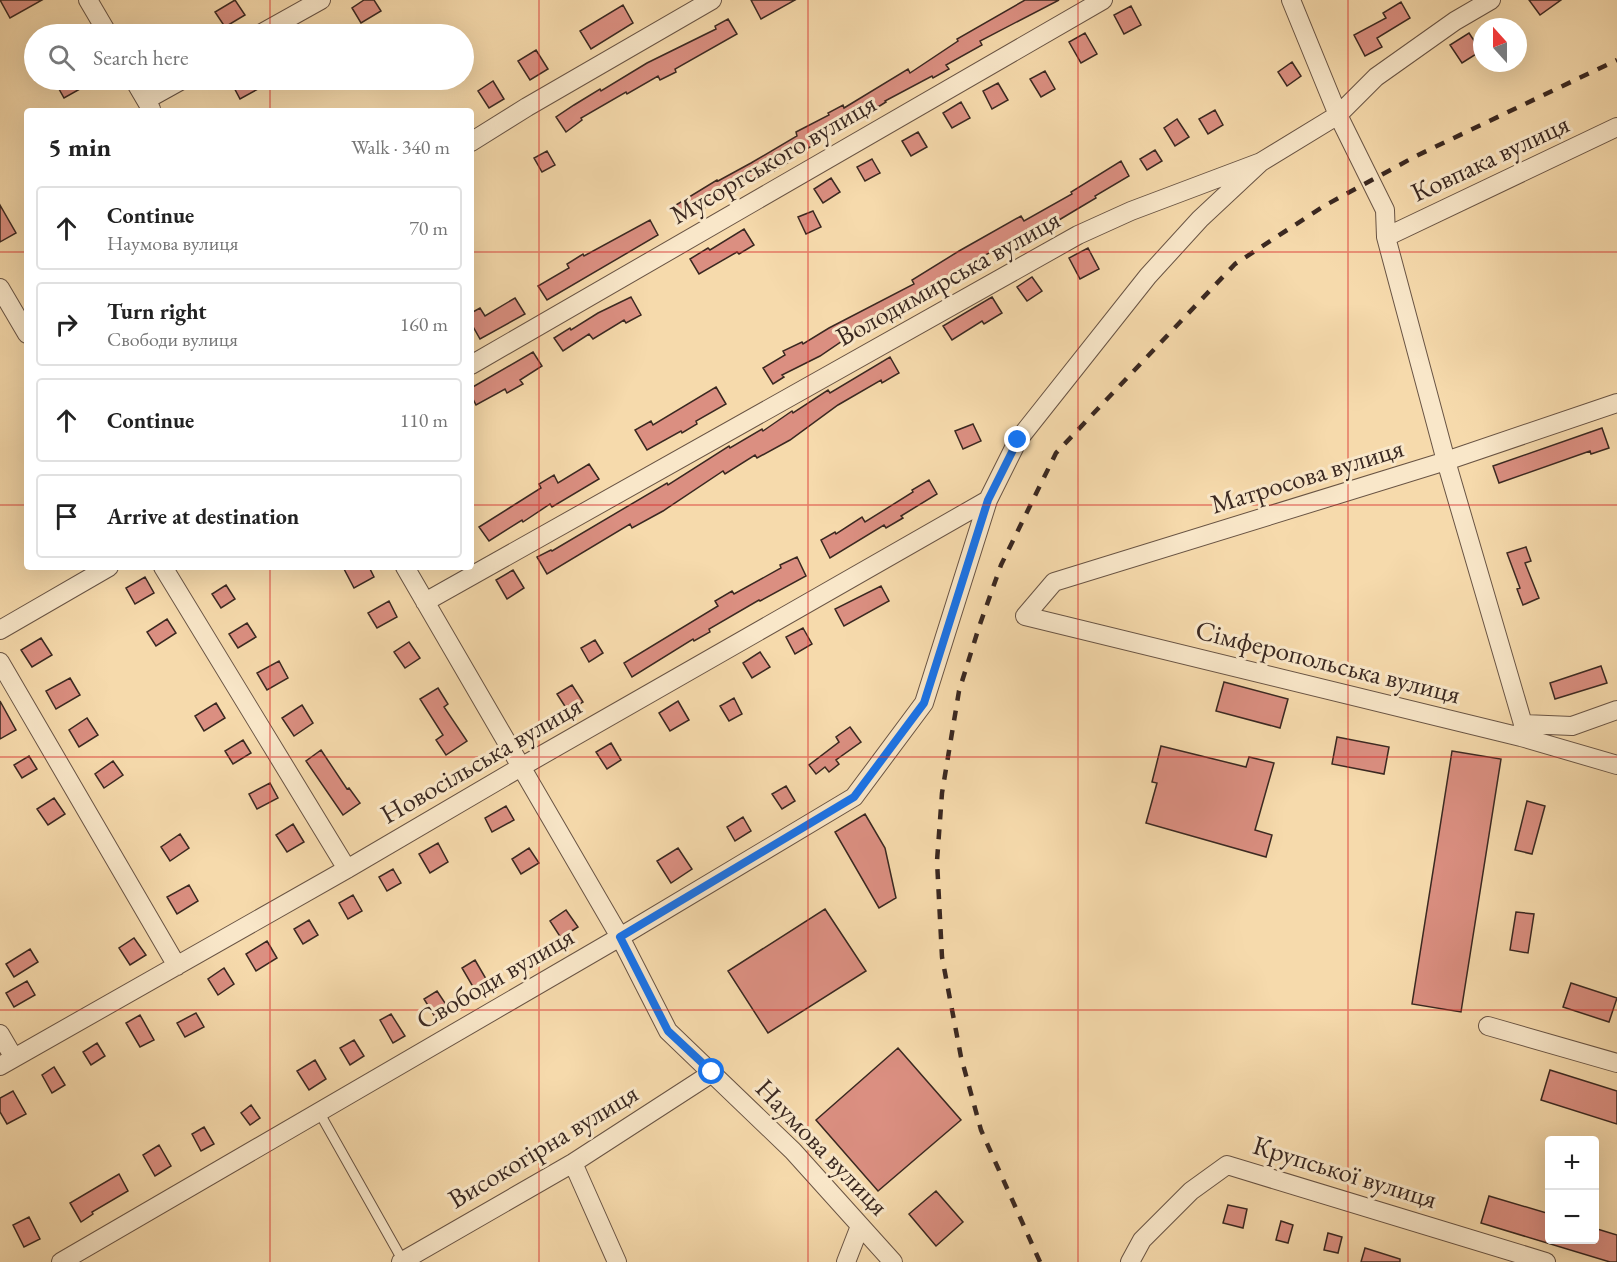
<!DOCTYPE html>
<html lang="en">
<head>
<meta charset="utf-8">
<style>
  :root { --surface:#fff; --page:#f2f2f2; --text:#222; --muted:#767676; --line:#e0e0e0 }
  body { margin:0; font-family:"EB Garamond",serif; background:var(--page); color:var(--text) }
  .controls { position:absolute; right:18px; bottom:18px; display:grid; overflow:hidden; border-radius:6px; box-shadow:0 6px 24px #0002 }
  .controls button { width:54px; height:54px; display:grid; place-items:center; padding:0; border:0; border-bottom:2px solid var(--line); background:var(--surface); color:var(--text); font:30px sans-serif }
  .compass { position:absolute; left:1473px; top:18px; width:54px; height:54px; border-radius:50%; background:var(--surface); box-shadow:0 6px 24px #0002; rotate:339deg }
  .stop { position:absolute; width:18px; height:18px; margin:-14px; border:4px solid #1a73e8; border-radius:50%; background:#fff }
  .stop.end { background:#1a73e8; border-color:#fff; box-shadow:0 2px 6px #0008 }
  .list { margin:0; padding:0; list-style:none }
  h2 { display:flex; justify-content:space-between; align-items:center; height:78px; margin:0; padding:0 24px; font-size:26px }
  h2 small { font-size:20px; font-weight:400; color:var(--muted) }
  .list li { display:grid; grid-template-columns:39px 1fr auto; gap:18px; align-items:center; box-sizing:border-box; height:84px; margin:0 12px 12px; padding:0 12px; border:2px solid var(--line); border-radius:6px }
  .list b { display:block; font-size:22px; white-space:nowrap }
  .list p { margin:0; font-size:20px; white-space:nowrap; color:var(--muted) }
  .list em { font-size:20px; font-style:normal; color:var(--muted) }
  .icon { flex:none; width:33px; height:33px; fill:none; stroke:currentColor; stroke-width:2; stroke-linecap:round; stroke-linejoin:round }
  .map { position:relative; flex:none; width:1617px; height:1262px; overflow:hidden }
  .search { position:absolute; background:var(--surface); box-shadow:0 6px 24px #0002; left:24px; top:24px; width:450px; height:66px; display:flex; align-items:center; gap:15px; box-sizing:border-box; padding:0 21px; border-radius:33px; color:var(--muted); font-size:22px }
  .panel { position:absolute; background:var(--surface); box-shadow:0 6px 24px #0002; left:24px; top:108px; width:450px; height:462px; border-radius:6px }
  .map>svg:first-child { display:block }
</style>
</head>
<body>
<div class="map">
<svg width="1617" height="1262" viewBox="0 0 1617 1262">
  <rect width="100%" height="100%" fill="#f6daac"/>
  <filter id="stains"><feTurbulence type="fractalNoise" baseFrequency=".00333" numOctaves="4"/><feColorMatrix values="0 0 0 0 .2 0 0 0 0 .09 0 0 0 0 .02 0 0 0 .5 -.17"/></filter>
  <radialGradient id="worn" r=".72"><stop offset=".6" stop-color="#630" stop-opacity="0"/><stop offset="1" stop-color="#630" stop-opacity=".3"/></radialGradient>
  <path fill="#db8f81" stroke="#3a2821" stroke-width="1.5" d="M 0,0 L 42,0 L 10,18 Z
    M 235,0 L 245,15 L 225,27 L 215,12 Z
    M 364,0 L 374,0 L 381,11 L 361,23 L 352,8 Z
    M 751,0 L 795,0 L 761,19 Z
    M 1025,0 L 1059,0 L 980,41 L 982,45 L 946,65 L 949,69 L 933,78 L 932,76 L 885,101 L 886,102 L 873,110 L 819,139 L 821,141 L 790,158 L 792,160 L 774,171 L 771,167 L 680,223 L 671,208 L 717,180 L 718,181 L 751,163 L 797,136 L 796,132 L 829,115 L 828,113 L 843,105 L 844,108 L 908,69 L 910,73 L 958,41 L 957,39 Z
    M 1529,0 L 1561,0 L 1540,15 Z
    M 1401,2 L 1410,18 L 1377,38 L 1382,47 L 1365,56 L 1354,35 L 1386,18 L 1383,13 Z
    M 623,5 L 633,23 L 591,49 L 580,31 Z
    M 1131,6 L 1141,25 L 1124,34 L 1114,15 Z
    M 728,19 L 737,34 L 675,69 L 676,72 L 660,80 L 658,76 L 627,94 L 626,92 L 581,118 L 582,120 L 566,132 L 556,117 L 574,105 L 600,89 L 601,91 L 647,63 L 716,29 L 715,26 Z
    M 1085,33 L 1097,54 L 1081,63 L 1069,42 Z
    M 1469,33 L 1481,51 L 1462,63 L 1450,45 Z
    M 536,50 L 548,69 L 530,80 L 518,61 Z
    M 1292,62 L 1301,76 L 1287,86 L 1278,72 Z
    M 1045,71 L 1055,89 L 1041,97 L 1030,79 Z
    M 54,80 L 96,80 L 64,98 Z
    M 230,80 L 252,80 L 258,89 L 240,99 Z
    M 493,81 L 504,99 L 489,108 L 478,91 Z
    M 998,83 L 1008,100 L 992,109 L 983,91 Z
    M 961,102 L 970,118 L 952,128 L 943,113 Z
    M 1215,110 L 1223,125 L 1208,134 L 1199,119 Z
    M 1177,119 L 1189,137 L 1175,146 L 1164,128 Z
    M 918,132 L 927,147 L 911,156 L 902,141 Z
    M 1155,150 L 1162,161 L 1147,170 L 1140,159 Z
    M 547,151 L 555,165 L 542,172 L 534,158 Z
    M 872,159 L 880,173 L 865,181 L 857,167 Z
    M 1121,161 L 1129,176 L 1095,196 L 1096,198 L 1079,208 L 1049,226 L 1014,242 L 1013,240 L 967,265 L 942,282 L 904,303 L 905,306 L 872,322 L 873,324 L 858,332 L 857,331 L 820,356 L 782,375 L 784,377 L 773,384 L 763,368 L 785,355 L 783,351 L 802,342 L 803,344 L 829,328 L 914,284 L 912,280 L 959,251 L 1021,216 L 1024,221 L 1072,194 L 1071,192 Z
    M 831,178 L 840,192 L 823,203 L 814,189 Z
    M 0,205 L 16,233 L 0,242 Z
    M 813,211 L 821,227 L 806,234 L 798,217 Z
    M 650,220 L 658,235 L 547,300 L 538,286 L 569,268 L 567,264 L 583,254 L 584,256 Z
    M 744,229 L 754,245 L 739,254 L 737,252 L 699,274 L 690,259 L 708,248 L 710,250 Z
    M 1088,248 L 1099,269 L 1080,279 L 1069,258 Z
    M 1032,277 L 1042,291 L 1027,301 L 1017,287 Z
    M 631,297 L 641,315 L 626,323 L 624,320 L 593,339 L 589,334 L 563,351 L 554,338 L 570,328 L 571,330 L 598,313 Z
    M 992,297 L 1002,313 L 984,324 L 982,321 L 952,340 L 943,326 Z
    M 515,298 L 525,314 L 480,339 L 471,323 L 471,313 L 480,308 L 485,316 Z
    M 533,352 L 542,366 L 520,380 L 523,384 L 507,393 L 505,389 L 476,405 L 471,395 L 471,388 Z
    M 890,357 L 899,373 L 882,383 L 881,380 L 838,405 L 790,440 L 757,458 L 755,455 L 725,474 L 723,471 L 663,511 L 632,528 L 630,524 L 547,574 L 537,557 L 551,550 L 552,551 L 667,483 L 668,485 L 729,446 L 730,448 L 762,429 L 763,431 L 792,411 L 793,413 L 828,390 L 830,393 Z
    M 716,387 L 726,404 L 696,421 L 697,424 L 682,433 L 681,431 L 647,450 L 635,430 L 651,421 L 653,425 Z
    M 973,424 L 981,441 L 963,449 L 955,431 Z
    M 1602,428 L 1609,448 L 1591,454 L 1590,451 L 1499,483 L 1493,466 Z
    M 589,464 L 599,479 L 552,507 L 550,504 L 523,522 L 522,520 L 489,541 L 479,527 L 541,488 L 539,484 L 554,475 L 558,483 Z
    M 929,480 L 937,494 L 901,516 L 903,518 L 886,528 L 884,525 L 830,558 L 821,540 L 835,532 L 836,534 L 862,517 L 865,522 L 913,492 L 912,490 Z
    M 1526,547 L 1531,561 L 1525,563 L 1539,598 L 1523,605 L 1517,589 L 1520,588 L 1507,553 Z
    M 797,557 L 806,576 L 760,601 L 759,600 L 709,629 L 710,632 L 694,641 L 693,639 L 632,677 L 624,663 L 718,606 L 715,601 L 732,591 L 734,594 L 781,568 L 780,565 Z
    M 343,567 L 369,567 L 374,577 L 354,588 Z
    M 513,570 L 524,588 L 507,599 L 496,580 Z
    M 145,577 L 154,593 L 135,604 L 126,588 Z
    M 226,585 L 235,599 L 221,608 L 212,594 Z
    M 881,586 L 889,601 L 844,626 L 835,609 Z
    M 389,601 L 397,617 L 377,628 L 368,613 Z
    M 167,619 L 176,633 L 156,646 L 147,632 Z
    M 247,623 L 256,637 L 238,648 L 229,634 Z
    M 803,628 L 812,644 L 795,654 L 786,637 Z
    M 41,638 L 52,655 L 32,667 L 21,650 Z
    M 595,640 L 603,653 L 589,662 L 581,648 Z
    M 409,642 L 420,658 L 405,668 L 394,652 Z
    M 760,652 L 770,667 L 752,678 L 743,663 Z
    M 279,661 L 288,678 L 267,690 L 257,673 Z
    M 1601,666 L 1607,683 L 1555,699 L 1550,683 Z
    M 70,678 L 80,695 L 56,709 L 46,691 Z
    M 1224,682 L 1288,699 L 1280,728 L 1216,711 Z
    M 572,685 L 583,702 L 568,711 L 557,694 Z
    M 438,688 L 448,704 L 444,707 L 467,741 L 446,755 L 436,740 L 443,735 L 420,699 Z
    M 734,698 L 742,714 L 729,721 L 720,706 Z
    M 0,701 L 16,730 L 0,739 Z
    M 678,701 L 689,720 L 670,731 L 659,713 Z
    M 216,703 L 225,718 L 204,731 L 195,716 Z
    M 302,705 L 313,723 L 294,736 L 282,718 Z
    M 87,718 L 98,735 L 79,747 L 69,730 Z
    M 850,727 L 861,742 L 836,760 L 839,764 L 829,772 L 825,767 L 816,774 L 809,765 L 839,742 L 836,737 Z
    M 1337,737 L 1389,747 L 1384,774 L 1332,764 Z
    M 243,740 L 251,753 L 233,764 L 225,751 Z
    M 611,743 L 621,760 L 607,769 L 596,752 Z
    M 1161,746 L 1246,767 L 1249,757 L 1274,763 L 1255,830 L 1272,835 L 1266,857 L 1146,823 L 1157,783 L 1152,782 Z
    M 321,750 L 347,789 L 349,788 L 360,803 L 343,815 L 306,761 Z
    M 1452,751 L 1501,759 L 1461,1012 L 1412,1004 Z
    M 29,756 L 37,769 L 22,778 L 14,765 Z
    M 113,761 L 123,775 L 104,788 L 95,774 Z
    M 270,783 L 278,798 L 257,809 L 249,794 Z
    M 786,786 L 795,801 L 782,809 L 772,794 Z
    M 54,798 L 65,814 L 48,825 L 37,809 Z
    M 1527,801 L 1545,806 L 1532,854 L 1515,850 Z
    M 506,806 L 514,820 L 492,832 L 485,818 Z
    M 865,814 L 885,848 L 896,898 L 879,908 L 835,832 Z
    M 743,817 L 751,831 L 735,841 L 727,827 Z
    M 293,824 L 304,842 L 287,852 L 276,835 Z
    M 180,834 L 189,848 L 170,861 L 161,847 Z
    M 438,843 L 448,862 L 430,873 L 419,854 Z
    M 529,848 L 539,863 L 521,874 L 512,859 Z
    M 678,848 L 692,869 L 671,883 L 657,861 Z
    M 393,869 L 401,883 L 387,891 L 379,877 Z
    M 189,885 L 198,901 L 177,914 L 167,897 Z
    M 353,895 L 362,911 L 348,919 L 339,903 Z
    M 825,909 L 866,971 L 768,1033 L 728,971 Z
    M 566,910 L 578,927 L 561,938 L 550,921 Z
    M 1516,912 L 1534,914 L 1528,953 L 1510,950 Z
    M 309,920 L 318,935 L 303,944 L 294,929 Z
    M 134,938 L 146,955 L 130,965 L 119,948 Z
    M 267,941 L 277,958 L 256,971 L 246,954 Z
    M 30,949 L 38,962 L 14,977 L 6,964 Z
    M 475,960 L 489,984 L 476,992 L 462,968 Z
    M 224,968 L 234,984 L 218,995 L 208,979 Z
    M 27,981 L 35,995 L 14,1007 L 6,993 Z
    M 1571,983 L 1617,998 L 1609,1022 L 1563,1007 Z
    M 437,991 L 449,1009 L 435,1017 L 424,999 Z
    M 196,1013 L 204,1027 L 185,1037 L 177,1023 Z
    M 391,1014 L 405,1036 L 393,1043 L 380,1020 Z
    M 140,1015 L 154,1040 L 140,1047 L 126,1023 Z
    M 354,1040 L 364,1056 L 350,1065 L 340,1048 Z
    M 97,1043 L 105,1056 L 91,1065 L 83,1052 Z
    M 898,1048 L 961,1120 L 878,1191 L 816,1120 Z
    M 315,1060 L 326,1079 L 309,1090 L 297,1071 Z
    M 54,1067 L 65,1085 L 52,1093 L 42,1075 Z
    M 1550,1070 L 1617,1091 L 1617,1124 L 1541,1100 Z
    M 13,1091 L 26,1114 L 7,1124 L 0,1112 L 0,1098 Z
    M 251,1105 L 260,1118 L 250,1125 L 241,1113 Z
    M 204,1127 L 214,1144 L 201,1151 L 192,1134 Z
    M 159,1145 L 171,1166 L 155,1176 L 143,1155 Z
    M 119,1174 L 128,1191 L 92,1212 L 93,1214 L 81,1222 L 70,1203 Z
    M 936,1191 L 963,1222 L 936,1246 L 909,1214 Z
    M 1489,1196 L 1550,1214 L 1550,1239 L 1594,1239 L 1594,1228 L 1617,1235 L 1617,1262 L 1610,1262 L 1481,1223 Z
    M 1228,1205 L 1247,1209 L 1243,1228 L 1223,1223 Z
    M 29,1217 L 40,1239 L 24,1247 L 13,1225 Z
    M 1281,1221 L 1293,1225 L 1288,1243 L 1276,1240 Z
    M 1328,1233 L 1342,1237 L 1338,1253 L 1324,1250 Z
    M 1365,1248 L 1400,1259 L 1400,1262 L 1361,1262 Z"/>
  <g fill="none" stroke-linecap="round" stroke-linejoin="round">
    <g stroke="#695444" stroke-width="11">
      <path id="lane" d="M 319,1112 L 403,1261"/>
    </g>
    <g stroke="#695444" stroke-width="20">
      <path id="street" d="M 88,0 L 108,34
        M 1291,0 L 1338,115 L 1385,210 L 1386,237 L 1446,461 L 1523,724
        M 260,34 L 321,0
        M 134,80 L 151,109
        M 146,100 L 182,80
        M 471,142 L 527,107 L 712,0
        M 1386,237 L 1617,127
        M 0,288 L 27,334
        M 471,365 L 1103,0
        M 1617,403 L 1446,461 L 1054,582 L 1025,616 L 1521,737 L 1617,765
        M 163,567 L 347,869
        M 405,567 L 620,937 L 668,1031 L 793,1151 L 893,1262
        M 425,602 L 1078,235 L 1131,211 L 1261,162 L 1338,115 L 1376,77 L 1455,21 L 1491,0
        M 0,630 L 109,567
        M 0,662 L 177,966
        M 1522,735 L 1523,724 L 1572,726 L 1617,710
        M 1488,1026 L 1617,1063
        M 0,1034 L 14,1058
        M 0,1066 L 347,869 L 521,767 L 988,500
        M 573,1163 L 617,1262
        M 61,1262 L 620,937 L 854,797 L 924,703 L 988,500 L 1018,440 L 1148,276 L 1200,219 L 1261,162
        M 401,1262 L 573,1163 L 712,1073
        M 846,1262 L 860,1226
        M 1130,1262 L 1142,1240 L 1191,1191 L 1227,1165 L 1546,1262"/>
    </g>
    <use href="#lane" stroke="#f9e7c9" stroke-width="9"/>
    <use href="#street" stroke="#f9e7c9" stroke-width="18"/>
    <path stroke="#3a2821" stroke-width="4.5" stroke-dasharray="10 10" stroke-linecap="butt" d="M 1040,1262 L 981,1130 L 961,1057 L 942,957 L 937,861 L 942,793 L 959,691 L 979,627 L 1001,565 L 1056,453 L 1235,264 L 1324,206 L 1416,156 L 1617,60"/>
  </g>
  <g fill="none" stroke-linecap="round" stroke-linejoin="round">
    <path stroke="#1a73e8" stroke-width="8" d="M 712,1072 L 668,1031 L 620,937 L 854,797 L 924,703 L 988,500 L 1018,440"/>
  </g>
  <path fill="none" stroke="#d62828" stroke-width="1.5" stroke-opacity="0.55" d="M 270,0 L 270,34M 539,0 L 539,1262M 808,0 L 808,1262M 1078,0 L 1078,1262M 1348,0 L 1348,1262M 270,80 L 270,111M 0,252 L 27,252M 471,252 L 1617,252M 0,505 L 27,505M 471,505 L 1617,505M 270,567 L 270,1262M 0,757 L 1617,757M 0,1010 L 1617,1010"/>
  <g text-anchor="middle" stroke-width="6" stroke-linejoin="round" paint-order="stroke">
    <g font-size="27" fill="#3a2821" stroke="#f9e7c9">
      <text transform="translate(1490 158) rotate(-25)" y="9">Ковпака вулиця</text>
      <text transform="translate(773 159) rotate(-30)" y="9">Мусоргського вулиця</text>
      <text transform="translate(948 278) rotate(-29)" y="9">Володимирська вулиця</text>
      <text transform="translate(1307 476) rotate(-17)" y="9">Матросова вулиця</text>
      <text transform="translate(1328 662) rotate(14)" y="9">Сімферопольська вулиця</text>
      <text transform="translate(481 760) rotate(-30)" y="9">Новосільська вулиця</text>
      <text transform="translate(495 978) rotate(-30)" y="9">Свободи вулиця</text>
      <text transform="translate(543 1146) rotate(-31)" y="9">Високогірна вулиця</text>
      <text transform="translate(822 1147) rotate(46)" y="9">Наумова вулиця</text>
      <text transform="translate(1345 1172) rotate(17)" y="9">Крупської вулиця</text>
    </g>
  </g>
  <rect width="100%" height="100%" filter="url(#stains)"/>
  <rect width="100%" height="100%" fill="url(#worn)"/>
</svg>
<div class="controls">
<button>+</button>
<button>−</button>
</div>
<svg class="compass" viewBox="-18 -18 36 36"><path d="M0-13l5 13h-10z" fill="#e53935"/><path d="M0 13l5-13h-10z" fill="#767676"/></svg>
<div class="stop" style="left:712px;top:1072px"></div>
<div class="stop end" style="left:1018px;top:440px"></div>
<div class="search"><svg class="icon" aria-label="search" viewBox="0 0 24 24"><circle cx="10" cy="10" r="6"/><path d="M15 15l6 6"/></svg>Search here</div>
<section class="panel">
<h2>5 min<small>Walk · 340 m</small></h2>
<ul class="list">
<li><svg class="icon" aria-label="ahead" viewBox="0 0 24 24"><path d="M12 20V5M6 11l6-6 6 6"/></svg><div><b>Continue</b><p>Наумова вулиця</p></div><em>70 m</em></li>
<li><svg class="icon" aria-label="right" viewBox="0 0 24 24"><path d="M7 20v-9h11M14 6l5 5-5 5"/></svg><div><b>Turn right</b><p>Свободи вулиця</p></div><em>160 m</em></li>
<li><svg class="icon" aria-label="ahead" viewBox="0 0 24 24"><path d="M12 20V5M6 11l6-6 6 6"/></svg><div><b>Continue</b></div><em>110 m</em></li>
<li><svg class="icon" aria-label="arrive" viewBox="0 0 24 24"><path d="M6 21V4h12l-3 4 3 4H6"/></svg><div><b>Arrive at destination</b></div></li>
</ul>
</section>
</div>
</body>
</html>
